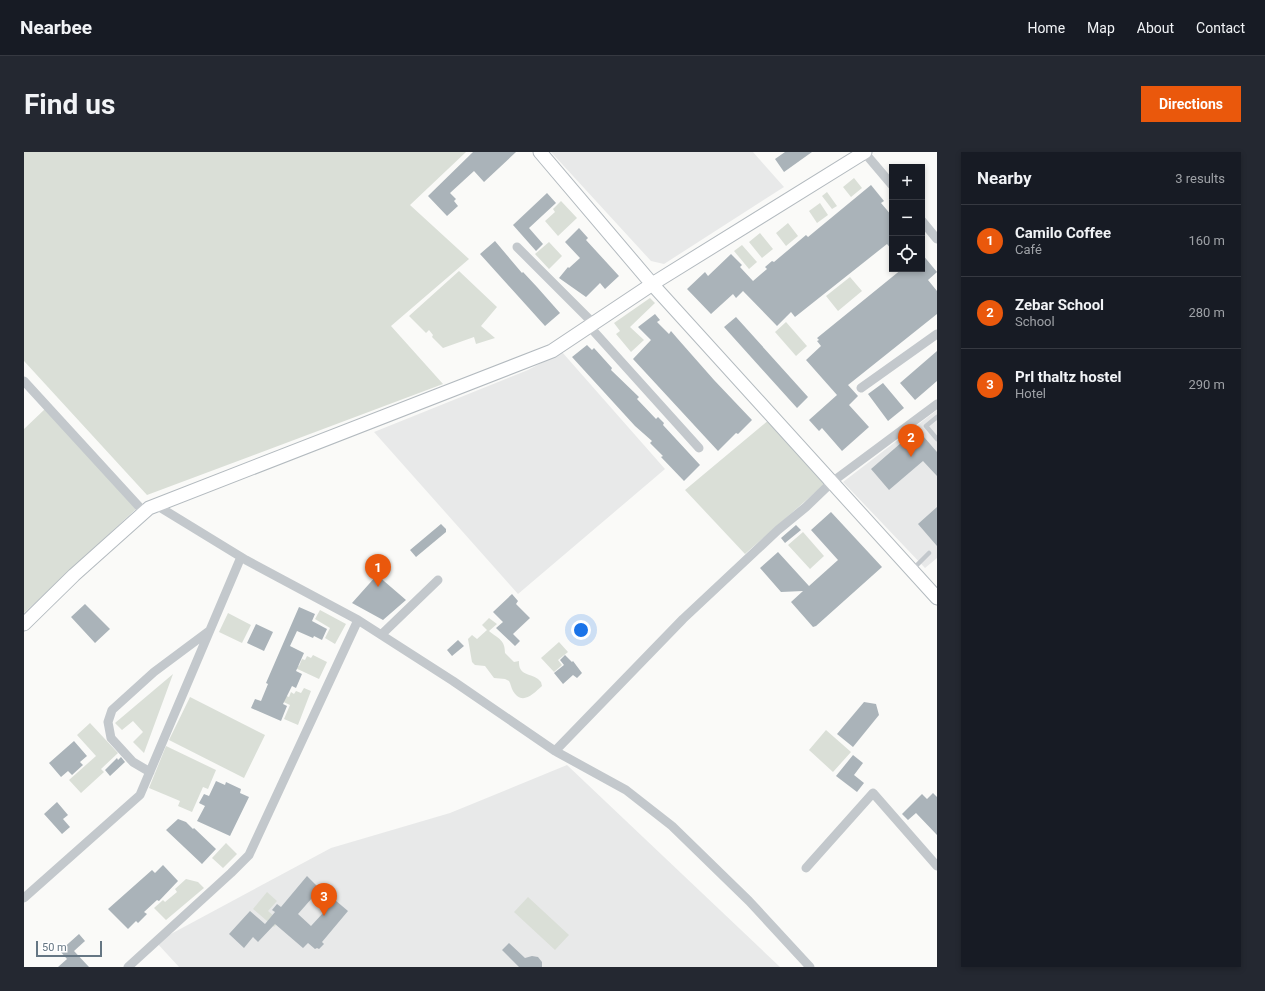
<!DOCTYPE html>
<html lang="en">
<head>
<meta charset="utf-8">
<style>
  :root { --surface:#171b24; --page:#242831; --text:#f1f3f6; --muted:#9ea1a6; --line:#363941; --accent:#ea580c }
  body { margin:0; font-family:Roboto,sans-serif; background:var(--page); color:var(--text) }
  .controls { position:absolute; right:12px; top:12px; display:grid; overflow:hidden; border-radius:0px; box-shadow:0 2px 6px #0003 }
  .controls button { width:36px; height:36px; display:grid; place-items:center; padding:0; border:0; border-bottom:1px solid var(--line); background:var(--surface); color:var(--text); font:20px sans-serif }
  .scale { position:absolute; left:12px; bottom:10px; width:66px; box-sizing:border-box; padding-left:4px; border:2px solid #657683; border-top:0; font-size:11px; line-height:14px; white-space:nowrap; color:#657683; -webkit-text-stroke:3px #fff; paint-order:stroke }
  .you { position:absolute; left:557px; top:478px; width:14px; height:14px; margin:-10px; border:3px solid #fff; border-radius:50%; background:#1a73e8; box-shadow:0 0 0 6px #1a73e833 }
  .badge { display:grid; place-items:center; width:26px; height:26px; border-radius:50%; background:var(--accent); color:#fff; font-size:13px; font-weight:700 }
  .pin { position:absolute; translate:-50% -33px; filter:drop-shadow(0 1px 2px #0008) }
  .pin::after { content:''; position:absolute; top:21px; width:14px; height:12px; background:inherit; clip-path:polygon(0 0,100% 0,50% 100%) }
  .list { margin:0; padding:0; list-style:none }
  h2 { display:flex; justify-content:space-between; align-items:center; height:52px; margin:0; padding:0 16px; font-size:17px }
  h2 small { font-size:13px; font-weight:400; color:var(--muted) }
  .list li { display:grid; grid-template-columns:26px 1fr auto; gap:12px; align-items:center; box-sizing:border-box; height:72px; padding:0 16px; border-top:1px solid var(--line) }
  .list b { display:block; font-size:15px; white-space:nowrap }
  .list p { margin:0; font-size:13px; white-space:nowrap; color:var(--muted) }
  .list em { font-size:13px; font-style:normal; color:var(--muted) }
  .icon { flex:none; width:22px; height:22px; fill:none; stroke:currentColor; stroke-width:2; stroke-linecap:round; stroke-linejoin:round }
  .map { position:relative; flex:none; width:913px; height:815px; overflow:hidden; border-radius:0px }
  header { display:flex; align-items:center; gap:24px; box-sizing:border-box; height:56px; padding:0 20px; background:var(--surface); border-bottom:1px solid var(--line) }
  header strong { font-size:19px }
  nav { display:flex; gap:22px; margin-inline-start:auto; font-size:14px }
  .intro { display:flex; align-items:center; justify-content:space-between; box-sizing:border-box; height:96px; padding:0 24px }
  h1 { margin:0; font-size:28px }
  .button { padding:10px 18px; border-radius:0px; background:var(--accent); color:#fff; font-size:14px; font-weight:700 }
  main { display:flex; gap:24px; padding:0 24px }
  aside { flex:1; background:var(--surface); border-radius:0px; box-shadow:0 2px 6px #0003 }
  .map>svg:first-child { display:block }
</style>
</head>
<body>
<header>
<strong>Nearbee</strong>
<nav><a>Home</a><a>Map</a><a>About</a><a>Contact</a></nav>
</header>
<div class="intro"><h1>Find us</h1><a class="button">Directions</a></div>
<main>
<div class="map">
<svg width="913" height="815" viewBox="0 0 913 815">
  <rect width="100%" height="100%" fill="#fafaf8"/>
  <path fill="#e8e9e9" d="M 527,0 L 729,0 L 760,35 L 640,112 L 627,109 Z
    M 538,200 L 641,317 L 494,442 L 350,280 L 504,218 Z
    M 913,258 L 913,406 L 901,416 L 819,330 Z
    M 543,613 L 756,815 L 155,815 L 132,790 L 307,696 L 426,661 Z"/>
  <path fill="#dadfd7" d="M 0,0 L 442,0 L 386,53 L 445,107 L 367,174 L 419,232 L 123,343 L 0,209 Z
    M 830,26 L 838,36 L 827,45 L 819,35 Z
    M 803,40 L 813,54 L 808,57 L 798,44 Z
    M 537,49 L 553,66 L 534,84 L 521,69 L 531,60 L 529,57 Z
    M 796,51 L 804,63 L 793,71 L 785,59 Z
    M 764,71 L 774,84 L 762,94 L 752,81 Z
    M 736,81 L 749,97 L 738,106 L 725,90 Z
    M 525,90 L 538,104 L 525,117 L 511,102 Z
    M 718,93 L 733,110 L 725,117 L 710,99 Z
    M 435,119 L 473,155 L 457,174 L 471,186 L 452,192 L 450,185 L 419,196 L 408,185 L 409,183 L 405,178 L 402,181 L 385,164 Z
    M 826,125 L 838,139 L 814,159 L 802,144 Z
    M 626,146 L 631,151 L 606,175 L 620,188 L 607,200 L 592,182 L 596,179 L 590,171 Z
    M 762,170 L 783,194 L 772,204 L 751,180 Z
    M 21,257 L 112,357 L 0,461 L 0,277 Z
    M 746,267 L 803,330 L 721,402 L 661,338 Z
    M 779,380 L 800,404 L 786,417 L 764,393 Z
    M 296,458 L 322,472 L 311,492 L 301,486 L 306,476 L 291,467 Z
    M 204,461 L 227,473 L 218,491 L 195,480 Z
    M 465,466 L 473,472 L 465,479 C 475,487 481,488 481,501 L 490,510 L 495,509 C 494,526 510,520 517,530 L 518,534 C 509,542 498,554 489,539 C 487,536 487,532 485,529 L 481,527 L 470,526 L 461,514 L 451,513 L 448,510 L 444,487 L 448,483 L 453,487 L 463,478 L 458,473 Z
    M 535,490 L 544,500 L 534,508 L 538,513 L 530,520 L 517,506 Z
    M 289,503 L 303,510 L 295,527 L 267,514 L 269,511 L 275,514 L 278,507 L 281,508 L 283,504 L 287,506 Z
    M 149,522 L 120,601 L 109,590 L 119,580 L 109,569 L 98,578 L 91,571 Z
    M 280,536 L 287,539 L 274,573 L 260,567 L 266,553 L 253,547 L 255,541 L 265,545 L 267,540 L 270,542 L 272,539 L 277,541 Z
    M 166,545 L 241,583 L 220,626 L 145,588 Z
    M 66,571 L 94,601 L 77,617 L 80,620 L 57,641 L 45,628 L 72,604 L 53,583 Z
    M 802,578 L 827,600 L 809,620 L 785,598 Z
    M 142,594 L 192,618 L 184,637 L 179,635 L 168,660 L 154,654 L 156,649 L 125,636 Z
    M 202,691 L 213,702 L 199,716 L 188,706 Z
    M 162,727 L 174,730 L 180,736 L 142,768 L 130,756 L 139,748 L 141,750 L 153,740 L 151,737 Z
    M 243,740 L 253,749 L 244,759 L 256,769 L 250,775 L 229,757 Z
    M 504,745 L 545,783 L 531,798 L 490,760 Z"/>
  <path fill="#aab3b9" d="M 449,0 L 492,0 L 460,30 L 450,19 L 426,41 L 432,47 L 430,49 L 434,54 L 423,64 L 404,44 Z
    M 761,0 L 788,0 L 760,20 L 751,7 Z
    M 847,33 L 860,49 L 857,51 L 868,64 L 868,98 L 863,92 L 771,165 L 767,160 L 753,174 L 719,139 L 712,146 L 709,142 L 687,162 L 663,137 L 681,120 L 684,124 L 707,102 L 718,113 L 716,115 L 729,129 L 743,117 L 741,115 L 748,109 L 750,110 L 782,83 L 784,85 Z
    M 523,41 L 532,51 L 505,76 L 519,92 L 512,99 L 489,73 Z
    M 555,76 L 564,86 L 562,88 L 595,124 L 581,137 L 576,131 L 562,145 L 535,126 L 544,115 L 545,116 L 556,106 L 541,90 Z
    M 471,89 L 498,121 L 499,120 L 513,135 L 536,161 L 521,174 L 456,102 Z
    M 898,102 L 913,120 L 904,128 L 913,139 L 913,162 L 824,233 L 834,244 L 825,253 L 845,275 L 818,299 L 798,276 L 795,279 L 785,268 L 813,243 L 782,208 L 797,194 L 793,189 L 795,188 L 793,186 L 878,117 L 898,117 Z
    M 631,162 L 636,168 L 633,170 L 645,182 L 647,179 L 653,186 L 690,228 L 728,268 L 714,282 L 712,281 L 694,299 L 609,207 L 627,188 L 614,175 Z
    M 712,165 L 784,245 L 773,256 L 700,175 Z
    M 563,193 L 568,198 L 570,196 L 588,216 L 587,218 L 615,245 L 613,247 L 632,267 L 634,265 L 640,271 L 639,273 L 676,313 L 660,329 L 637,305 L 639,304 L 626,291 L 628,289 L 611,274 L 548,205 Z
    M 913,199 L 913,229 L 891,248 L 876,231 Z
    M 859,231 L 880,256 L 864,269 L 844,242 Z
    M 893,277 L 913,300 L 913,324 L 899,309 L 865,338 L 847,317 Z
    M 913,355 L 913,394 L 894,372 Z
    M 807,360 L 858,415 L 792,474 L 789,475 L 767,450 L 779,439 L 757,440 L 736,416 L 754,400 L 785,434 L 814,408 L 787,378 Z
    M 417,372 L 422,377 L 422,380 L 392,405 L 386,398 Z
    M 772,373 L 777,378 L 761,391 L 757,386 Z
    M 353,423 L 382,448 L 359,468 L 328,451 Z
    M 488,442 L 494,449 L 492,452 L 506,466 L 489,482 L 496,489 L 491,494 L 472,476 L 479,470 L 469,460 Z
    M 61,452 L 86,477 L 71,491 L 47,465 Z
    M 275,455 L 291,462 L 288,469 L 303,477 L 298,488 L 290,484 L 289,486 L 273,479 L 266,494 L 280,501 L 272,519 L 278,522 L 272,536 L 268,534 L 259,552 L 263,554 L 257,569 L 227,556 L 231,547 L 237,549 L 244,532 L 242,531 Z
    M 232,472 L 249,480 L 240,499 L 223,491 Z
    M 434,488 L 440,494 L 428,504 L 423,498 Z
    M 541,503 L 548,510 L 549,509 L 558,521 L 553,526 L 549,523 L 539,532 L 530,521 L 540,513 L 536,508 Z
    M 840,550 L 852,552 L 855,563 L 829,595 L 813,582 Z
    M 50,589 L 63,604 L 56,610 L 59,613 L 48,623 L 44,619 L 37,625 L 25,611 Z
    M 829,603 L 839,611 L 830,623 L 840,631 L 833,640 L 812,624 Z
    M 97,605 L 101,610 L 86,624 L 81,618 L 93,606 L 94,608 Z
    M 192,629 L 201,633 L 202,630 L 217,637 L 216,641 L 225,645 L 206,684 L 173,669 L 181,654 L 175,651 L 180,642 L 185,644 Z
    M 909,641 L 913,645 L 913,683 L 892,661 L 884,668 L 878,662 L 898,642 L 903,647 Z
    M 33,650 L 44,663 L 39,667 L 46,675 L 38,682 L 20,662 Z
    M 154,667 L 162,670 L 169,677 L 170,676 L 192,697 L 178,712 L 142,678 Z
    M 139,713 L 154,729 L 135,749 L 133,748 L 120,760 L 123,762 L 114,771 L 112,769 L 104,777 L 84,757 L 128,718 L 131,721 Z
    M 283,724 L 296,737 L 274,762 L 287,774 L 311,748 L 324,759 L 298,790 L 300,792 L 295,797 L 293,796 L 291,797 L 284,791 L 279,796 L 251,772 L 234,790 L 229,785 L 220,796 L 205,782 L 226,759 L 241,772 L 251,760 L 248,758 L 253,752 L 257,755 Z
    M 55,782 L 61,789 L 50,799 L 65,815 L 34,815 L 43,807 L 36,799 Z
    M 485,791 L 501,806 L 508,804 L 514,805 L 518,810 L 518,815 L 495,815 L 478,798 Z"/>
  <g fill="none" stroke-linecap="round" stroke-linejoin="round">
    <g stroke="#b3babf" stroke-width="15">
      <path id="secondary" d="M 516,0 L 628,132 L 913,446
        M 0,472 L 50,423 L 125,356 L 528,199 L 633,129 L 841,0"/>
    </g>
    <path stroke="#c3c8cc" stroke-width="4.5" d="M 913,265 L 902,274 L 913,287
      M 889,417 L 905,401"/>
    <path stroke="#c3c8cc" stroke-width="9" d="M 840,0 L 868,33
      M 898,69 L 913,87
      M 493,95 L 569,171
      M 565,174 L 675,296
      M 0,229 L 120,360
      M 837,236 L 913,182
      M 132,353 L 222,408 L 334,468 L 429,529 L 531,599 L 602,638 L 648,674 L 725,749 L 786,815
      M 357,483 L 414,428
      M 531,599 L 659,467 L 754,378 L 782,355 L 808,330 L 913,252
      M 126,620 L 109,610 L 87,586 L 84,570 L 88,558 L 130,520 L 185,479
      M 782,716 L 849,641 L 913,714
      M 0,746 L 116,643 L 217,405
      M 104,815 L 207,721 L 225,703 L 334,468"/>
    <use href="#secondary" stroke="#fff" stroke-width="13"/>
  </g>
</svg>
<div class="controls">
<button>+</button>
<button>−</button>
<button><svg class="icon" aria-label="locate" viewBox="0 0 24 24"><circle cx="12" cy="12" r="6"/><path d="M12 2v4M12 18v4M2 12h4M18 12h4"/></svg></button>
</div>
<div class="scale">50 m</div>
<div class="you"></div>
<div class="pin badge" style="left:354px;top:435px">1</div>
<div class="pin badge" style="left:887px;top:305px">2</div>
<div class="pin badge" style="left:300px;top:764px">3</div>
</div>
<aside>
<h2>Nearby<small>3 results</small></h2>
<ul class="list">
<li><span class="badge">1</span><div><b>Camilo Coffee</b><p>Café</p></div><em>160 m</em></li>
<li><span class="badge">2</span><div><b>Zebar School</b><p>School</p></div><em>280 m</em></li>
<li><span class="badge">3</span><div><b>Prl thaltz hostel</b><p>Hotel</p></div><em>290 m</em></li>
</ul>
</aside>
</main>
</body>
</html>
